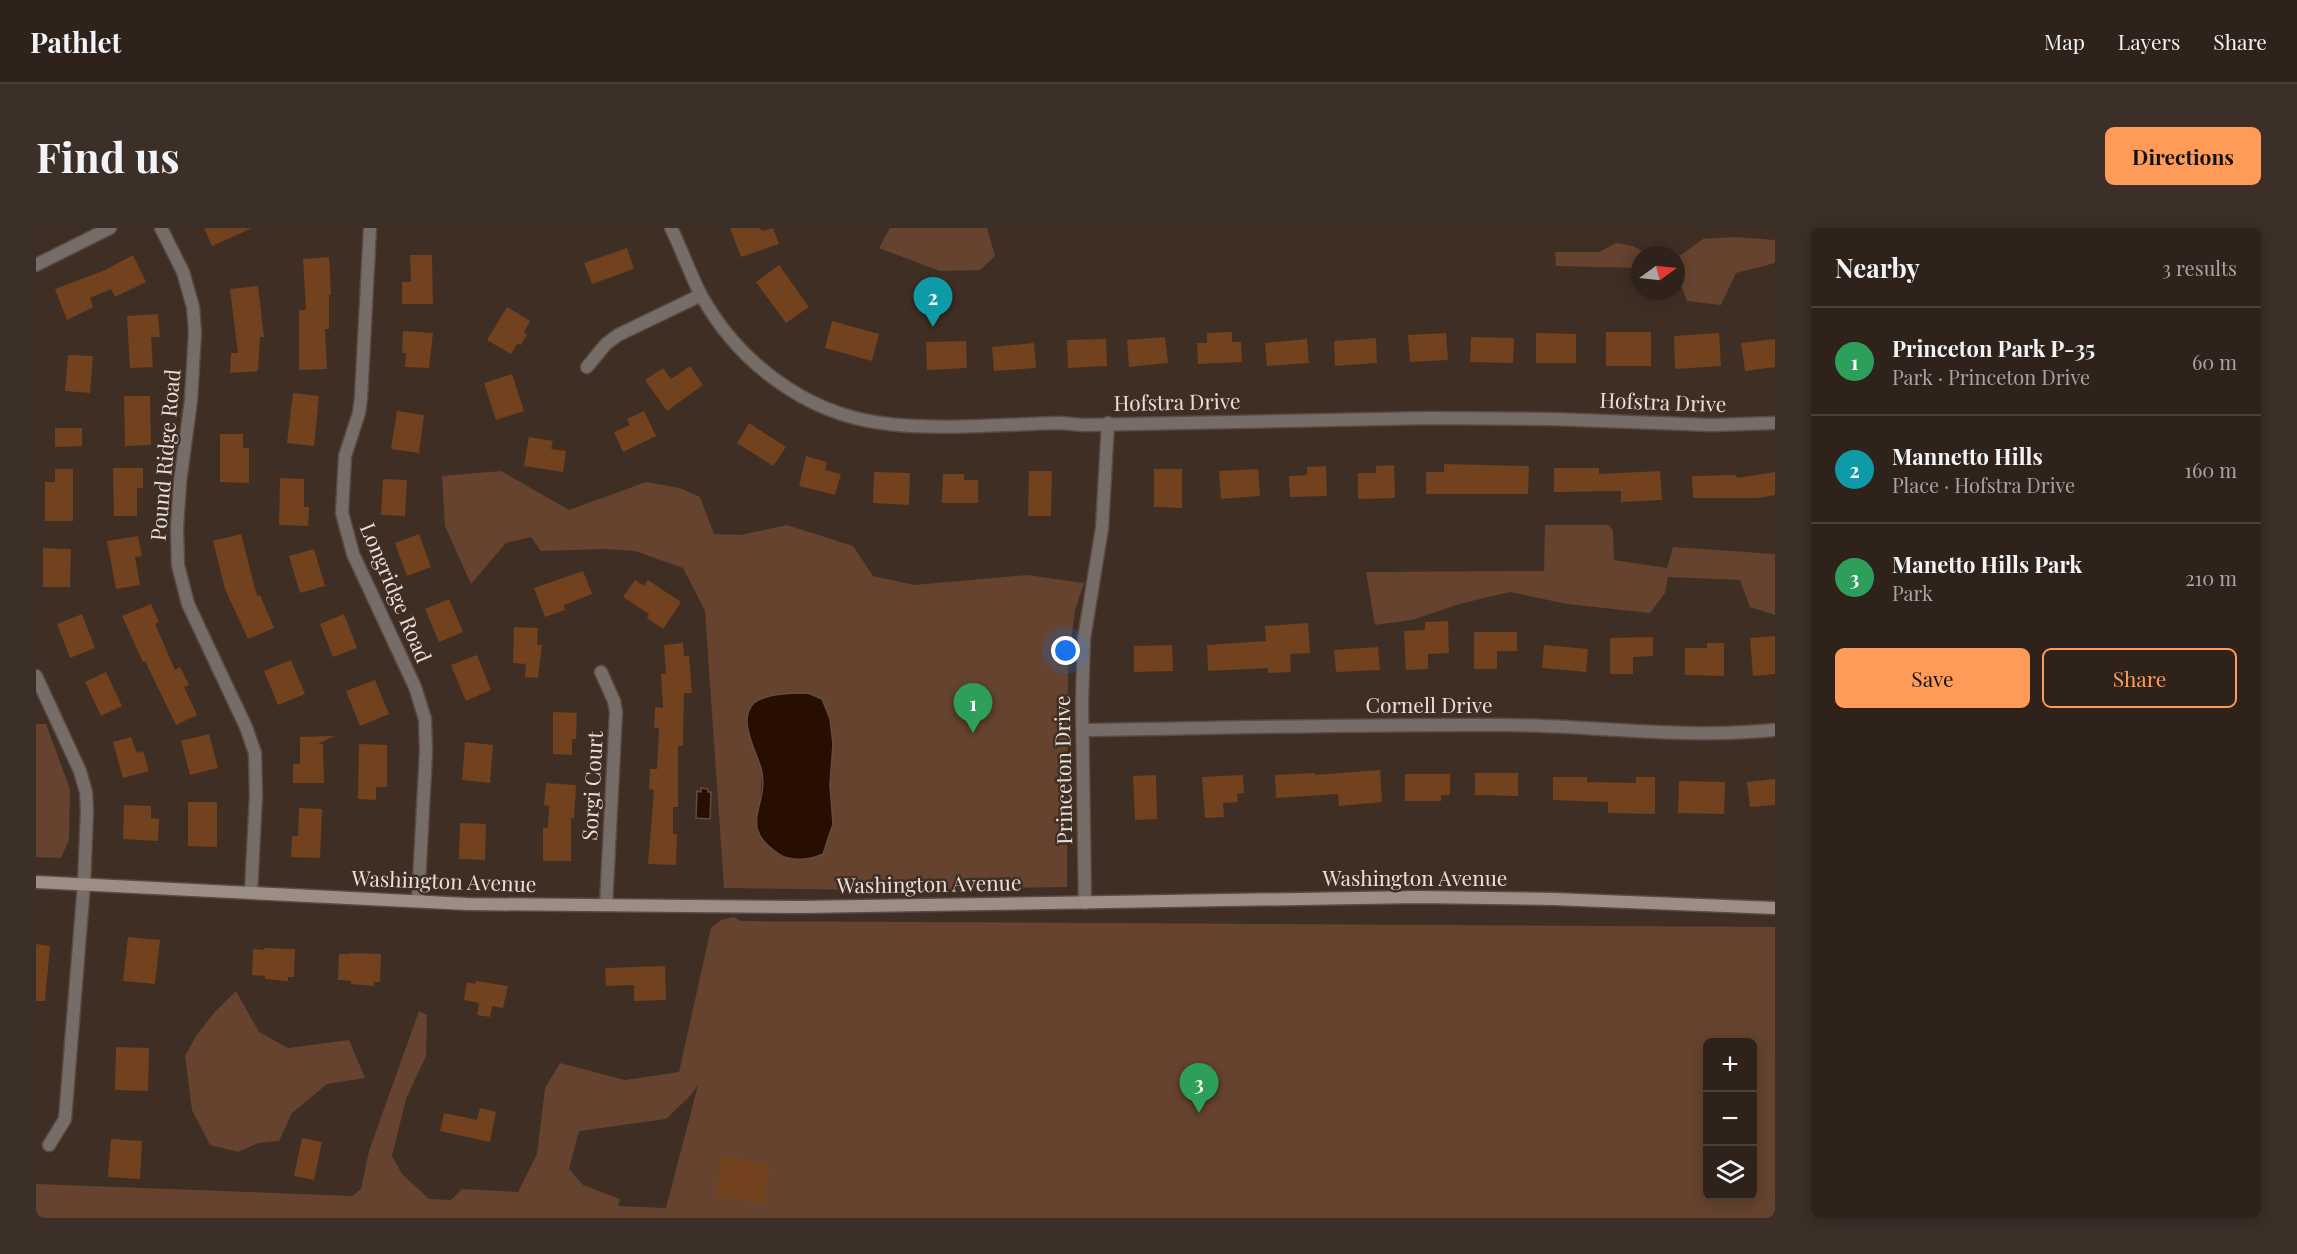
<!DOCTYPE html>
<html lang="en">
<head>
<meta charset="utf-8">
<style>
  :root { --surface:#2f221b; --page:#3b2f28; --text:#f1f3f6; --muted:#a7a4a3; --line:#4a3f3a; --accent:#fe9b58 }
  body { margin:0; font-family:"Playfair Display",serif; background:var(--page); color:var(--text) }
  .controls { position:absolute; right:18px; bottom:18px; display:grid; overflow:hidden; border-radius:9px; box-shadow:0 3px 15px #0003 }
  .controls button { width:54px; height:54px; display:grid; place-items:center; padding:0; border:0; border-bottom:2px solid var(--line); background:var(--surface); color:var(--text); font:30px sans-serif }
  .compass { position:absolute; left:1595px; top:18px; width:54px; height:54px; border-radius:50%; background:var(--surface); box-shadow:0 3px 15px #0003; rotate:75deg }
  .you { position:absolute; left:1030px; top:423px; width:21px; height:21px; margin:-15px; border:4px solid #fff; border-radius:50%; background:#1a73e8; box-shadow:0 0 0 9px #1a73e833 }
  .badge { display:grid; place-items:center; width:39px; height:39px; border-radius:50%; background:var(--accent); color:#fff; font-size:20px; font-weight:700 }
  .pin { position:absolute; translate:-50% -50px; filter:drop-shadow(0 2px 3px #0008) }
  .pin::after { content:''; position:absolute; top:32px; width:21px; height:18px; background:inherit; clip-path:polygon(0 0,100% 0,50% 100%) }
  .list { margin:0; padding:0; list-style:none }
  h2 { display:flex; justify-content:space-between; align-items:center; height:78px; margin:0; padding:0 24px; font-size:26px }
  h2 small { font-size:20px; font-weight:400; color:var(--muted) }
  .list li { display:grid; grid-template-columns:39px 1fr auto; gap:18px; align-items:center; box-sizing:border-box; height:108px; padding:0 24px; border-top:2px solid var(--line) }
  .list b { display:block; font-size:22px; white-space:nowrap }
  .list p { margin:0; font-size:20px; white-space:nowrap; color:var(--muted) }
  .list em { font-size:20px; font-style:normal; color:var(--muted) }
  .actions { display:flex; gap:12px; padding:18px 24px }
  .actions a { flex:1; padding:14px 0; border:2px solid var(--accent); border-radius:9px; text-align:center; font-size:21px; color:var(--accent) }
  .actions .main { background:var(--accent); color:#111 }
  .icon { flex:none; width:33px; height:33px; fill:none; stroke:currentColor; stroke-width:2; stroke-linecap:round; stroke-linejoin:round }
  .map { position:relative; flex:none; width:1739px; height:990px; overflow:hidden; border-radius:9px }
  header { display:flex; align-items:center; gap:36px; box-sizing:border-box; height:84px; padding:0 30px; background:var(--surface); border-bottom:2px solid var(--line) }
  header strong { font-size:28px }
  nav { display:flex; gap:33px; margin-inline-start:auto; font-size:21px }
  .intro { display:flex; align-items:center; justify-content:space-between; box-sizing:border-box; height:144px; padding:0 36px }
  h1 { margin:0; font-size:42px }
  .button { padding:15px 27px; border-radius:9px; background:var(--accent); color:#111; font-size:21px; font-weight:700 }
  main { display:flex; gap:36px; padding:0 36px }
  aside { flex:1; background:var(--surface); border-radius:9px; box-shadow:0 3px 15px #0003 }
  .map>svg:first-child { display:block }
</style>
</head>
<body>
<header>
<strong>Pathlet</strong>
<nav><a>Map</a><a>Layers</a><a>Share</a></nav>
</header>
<div class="intro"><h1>Find us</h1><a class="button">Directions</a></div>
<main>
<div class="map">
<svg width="1739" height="990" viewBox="0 0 1739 990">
  <rect width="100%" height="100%" fill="#3f2e24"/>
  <path fill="#65432e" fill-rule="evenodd" d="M 854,0 L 951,0 L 959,28 L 944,42 L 904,43 L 843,20 Z
    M 1698,9 L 1739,12 L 1739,35 L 1700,45 L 1685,77 L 1651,73 L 1640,45 L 1640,28 L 1645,27 L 1667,11 Z
    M 1580,15 L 1597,18 L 1614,27 L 1604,27 L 1604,40 L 1520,38 L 1519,24 L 1563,24 Z
    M 465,243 L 533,282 L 610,254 L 644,260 L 664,269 L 678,306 L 704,307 L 751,297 L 817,318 L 837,348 L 878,357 L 991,347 L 1048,355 L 1039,382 L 1032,436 L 1031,659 L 840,662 L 688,660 L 669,383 L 647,340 L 599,323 L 568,321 L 505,323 L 495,309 L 470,315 L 435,356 L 409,298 L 406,248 ZM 712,499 L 794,557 L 797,596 L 720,592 L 724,574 L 726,543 Z
    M 1509,297 L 1572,297 L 1577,302 L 1578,332 L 1631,340 L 1637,319 L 1739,326 L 1739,387 L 1714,379 L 1704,352 L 1632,349 L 1629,365 L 1614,385 L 1531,376 L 1474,364 L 1423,376 L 1376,392 L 1339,397 L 1330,344 L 1508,343 Z
    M 0,496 L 10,496 L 34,561 L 33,612 L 25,630 L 0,629 Z
    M 698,689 L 704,693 L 1739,699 L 1739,990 L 0,990 L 0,956 L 316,968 L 325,961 L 333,923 L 383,783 L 391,787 L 390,828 L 370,871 L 356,928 L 366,946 L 393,971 L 415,972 L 426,961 L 482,964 L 501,926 L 509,860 L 524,835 L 589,852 L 643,844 L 675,700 L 685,692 ZM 1672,814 L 1716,814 L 1716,968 L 1672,968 ZM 662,857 L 630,980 L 582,978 L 584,971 L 547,957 L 533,941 L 543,903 L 630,891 L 653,869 Z
    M 200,763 L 223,804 L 252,820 L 313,812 L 329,850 L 291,856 L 256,885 L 243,913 L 222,915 L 202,924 L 174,917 L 156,882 L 149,828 L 160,808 L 178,785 Z"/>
  <path fill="#270e00" stroke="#624d41" stroke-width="1.5" d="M 772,465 L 786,471 L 794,491 L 797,516 L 794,557 L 797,596 L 787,626 C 775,632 755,634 743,626 C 699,598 735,577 725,540 C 720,523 701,491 718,475 C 730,465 757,465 772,465 Z
    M 665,560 L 672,561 L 672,564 L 675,564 L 674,591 L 660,590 L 661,563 L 665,564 Z"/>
  <path fill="#72411e" d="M 168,0 L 216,0 L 176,18 Z
    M 694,0 L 724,0 L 726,3 L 737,0 L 743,16 L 705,29 Z
    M 591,20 L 598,41 L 556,56 L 548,35 Z
    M 97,27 L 110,54 L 79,69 L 75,61 L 54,70 L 57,79 L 31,92 L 19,61 L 67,43 Z
    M 374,27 L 396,27 L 397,76 L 366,76 L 366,54 L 375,54 Z
    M 293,29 L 295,67 L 293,67 L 293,101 L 289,101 L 291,141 L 263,142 L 263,82 L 270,82 L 267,31 Z
    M 743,37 L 773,79 L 750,95 L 720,54 Z
    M 222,58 L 228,109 L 224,109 L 222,143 L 194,145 L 195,125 L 202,125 L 194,61 Z
    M 471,79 L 494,93 L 488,104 L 491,106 L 485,117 L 481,116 L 475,126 L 451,112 Z
    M 122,86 L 124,109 L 115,109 L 117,139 L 94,140 L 91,88 Z
    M 796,93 L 843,106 L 836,133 L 789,120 Z
    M 367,103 L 397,105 L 393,140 L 369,139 L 370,125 L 366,125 Z
    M 1196,104 L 1196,114 L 1205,114 L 1206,134 L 1162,136 L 1161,115 L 1171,115 L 1171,105 Z
    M 1570,104 L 1615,104 L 1615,138 L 1570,138 Z
    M 1410,105 L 1412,132 L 1374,134 L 1372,107 Z
    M 1500,105 L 1540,106 L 1540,135 L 1500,135 Z
    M 1683,105 L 1685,138 L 1639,141 L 1638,108 Z
    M 1129,109 L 1132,135 L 1093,139 L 1091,112 Z
    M 1435,109 L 1478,110 L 1477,135 L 1434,134 Z
    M 1340,110 L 1341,135 L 1299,138 L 1298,113 Z
    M 1070,111 L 1071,138 L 1032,140 L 1031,112 Z
    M 1271,111 L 1273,135 L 1231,138 L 1229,115 Z
    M 1739,111 L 1739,139 L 1709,143 L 1705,115 Z
    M 930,113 L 931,140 L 891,142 L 890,114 Z
    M 998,115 L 1000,140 L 958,143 L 956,119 Z
    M 32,127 L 57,128 L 54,165 L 29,163 Z
    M 654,138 L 667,157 L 631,183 L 609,152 L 627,140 L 635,151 Z
    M 476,146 L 488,183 L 460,192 L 448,155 Z
    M 257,165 L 283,168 L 278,218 L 251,215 Z
    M 88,168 L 114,168 L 115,217 L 89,218 Z
    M 361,183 L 388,187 L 383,225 L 355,221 Z
    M 608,183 L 620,208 L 587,224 L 578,204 L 594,197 L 591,191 Z
    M 713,195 L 750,219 L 737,238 L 701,215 Z
    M 19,200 L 46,200 L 46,218 L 19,219 Z
    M 184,206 L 207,206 L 207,220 L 213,220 L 213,255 L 184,254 Z
    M 493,209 L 517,213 L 515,221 L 530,223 L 527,244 L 488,238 Z
    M 770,228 L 791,234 L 789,242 L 805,246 L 799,267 L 763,258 Z
    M 1408,236 L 1493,238 L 1492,266 L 1390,266 L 1390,244 L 1408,244 Z
    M 1358,237 L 1359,270 L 1322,271 L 1322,245 L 1340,245 L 1340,238 Z
    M 1290,238 L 1291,268 L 1254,269 L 1253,248 L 1271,247 L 1271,239 Z
    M 77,240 L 107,240 L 107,260 L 101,260 L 101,288 L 78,288 Z
    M 1518,240 L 1563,240 L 1563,246 L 1624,243 L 1626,272 L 1585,274 L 1585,263 L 1518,264 Z
    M 19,241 L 37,241 L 37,293 L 9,293 L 9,254 L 19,254 Z
    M 1118,241 L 1146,241 L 1146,280 L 1118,279 Z
    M 1222,241 L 1224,268 L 1185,271 L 1183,243 Z
    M 993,243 L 1016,243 L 1015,288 L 992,288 Z
    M 838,244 L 874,245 L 873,277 L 837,275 Z
    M 1739,244 L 1739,267 L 1722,270 L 1657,270 L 1656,248 L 1700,247 L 1701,250 Z
    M 907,246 L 928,246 L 928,252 L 942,252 L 942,275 L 906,275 Z
    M 244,250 L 268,251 L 268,279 L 273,279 L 272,298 L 243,297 Z
    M 347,251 L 371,252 L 369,288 L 345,287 Z
    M 205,306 L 221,368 L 224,367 L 238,400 L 212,411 L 189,361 L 177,313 Z
    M 383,306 L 395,339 L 371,348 L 359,315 Z
    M 102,308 L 106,328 L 99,329 L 104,357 L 80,361 L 71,313 Z
    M 7,320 L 35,321 L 34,359 L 7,359 Z
    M 278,321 L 289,358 L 264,365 L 253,328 Z
    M 547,343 L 556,366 L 528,377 L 529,382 L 509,389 L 498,360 Z
    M 599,352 L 608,358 L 612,352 L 645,374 L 627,401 L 611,390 L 613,386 L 587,369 Z
    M 413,371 L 427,404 L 403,414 L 389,381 Z
    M 115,376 L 123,394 L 119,396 L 139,442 L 144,439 L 153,457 L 148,459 L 161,487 L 140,497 L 109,433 L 107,434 L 86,388 Z
    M 46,386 L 59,420 L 34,430 L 21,396 Z
    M 308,386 L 321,420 L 297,429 L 284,396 Z
    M 1412,393 L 1413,425 L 1392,426 L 1392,441 L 1370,442 L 1368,403 L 1389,402 L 1389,394 Z
    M 1272,395 L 1274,425 L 1254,426 L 1255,444 L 1232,445 L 1232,440 L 1172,443 L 1171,417 L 1230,413 L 1229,398 Z
    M 478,399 L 502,400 L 501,417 L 506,417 L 502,450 L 489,449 L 490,436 L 477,435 Z
    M 1438,404 L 1481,404 L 1481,423 L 1461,423 L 1461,441 L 1438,441 Z
    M 1739,408 L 1739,446 L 1717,448 L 1714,410 Z
    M 1617,409 L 1617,428 L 1597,429 L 1597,446 L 1574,446 L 1574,410 Z
    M 647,415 L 648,428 L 653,428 L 656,465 L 648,465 L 647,518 L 642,518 L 642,579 L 637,579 L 637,606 L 641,606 L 640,637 L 612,636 L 618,562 L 613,561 L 614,541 L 621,541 L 623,500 L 618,500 L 619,479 L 627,480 L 625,446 L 630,446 L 628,417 Z
    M 1671,415 L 1688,415 L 1688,448 L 1649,447 L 1649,420 L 1671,420 Z
    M 1136,417 L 1137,443 L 1098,444 L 1098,418 Z
    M 1508,417 L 1552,421 L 1550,444 L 1506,440 Z
    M 1342,419 L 1344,442 L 1300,444 L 1298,422 Z
    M 441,427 L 455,462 L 430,473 L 415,437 Z
    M 255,432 L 269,466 L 242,477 L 228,443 Z
    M 70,444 L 86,478 L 65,488 L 49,454 Z
    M 339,452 L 353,486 L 324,498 L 310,463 Z
    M 517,484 L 541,485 L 540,511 L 536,511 L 536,527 L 517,526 Z
    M 173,506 L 182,540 L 154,547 L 145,513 Z
    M 298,508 L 282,516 L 287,516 L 288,555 L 257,555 L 257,536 L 264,536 L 264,509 Z
    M 95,509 L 101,525 L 107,523 L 113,543 L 87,550 L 77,514 Z
    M 429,514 L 457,517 L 454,555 L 426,552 Z
    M 323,516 L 351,517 L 351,559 L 340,559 L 340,572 L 322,571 Z
    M 1344,542 L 1346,574 L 1303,578 L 1302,566 L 1240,570 L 1239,547 L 1279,545 L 1279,547 Z
    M 1439,545 L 1482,545 L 1482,568 L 1439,567 Z
    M 1369,546 L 1414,546 L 1414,567 L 1405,567 L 1405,573 L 1369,573 Z
    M 1120,547 L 1121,591 L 1099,592 L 1097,548 Z
    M 1207,547 L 1208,565 L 1201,566 L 1202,574 L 1187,575 L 1188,589 L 1169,590 L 1166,549 Z
    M 1517,549 L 1551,549 L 1551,554 L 1600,555 L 1600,549 L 1619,549 L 1619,586 L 1572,585 L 1572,574 L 1517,572 Z
    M 1739,551 L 1739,577 L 1714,579 L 1711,554 Z
    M 1643,553 L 1689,554 L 1688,586 L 1642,585 Z
    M 510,555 L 540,557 L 538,590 L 535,590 L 535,633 L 507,633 L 507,600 L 512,600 L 513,578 L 508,577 Z
    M 152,574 L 181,574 L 181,619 L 152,618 Z
    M 88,577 L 115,578 L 115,590 L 123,591 L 122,613 L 87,611 Z
    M 263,580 L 286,581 L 284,630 L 255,629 L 256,608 L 262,608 Z
    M 424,595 L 450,596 L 449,632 L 423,631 Z
    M 92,709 L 124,712 L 119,756 L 87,753 Z
    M 0,716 L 14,718 L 9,773 L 0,773 Z
    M 228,720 L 259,721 L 258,749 L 252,749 L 252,753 L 229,751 L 229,748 L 216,747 L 217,721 L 228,722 Z
    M 314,725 L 345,726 L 344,754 L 338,754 L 338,758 L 315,756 L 315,753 L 302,752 L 303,726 L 314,726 Z
    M 629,738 L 630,772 L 598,773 L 598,757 L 570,758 L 569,740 Z
    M 440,753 L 472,758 L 467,780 L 456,778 L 454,789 L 441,787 L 443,775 L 428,772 L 431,754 L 439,756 Z
    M 80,819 L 113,820 L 112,863 L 79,862 Z
    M 444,880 L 460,884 L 454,914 L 404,903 L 408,885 L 441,892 Z
    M 266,910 L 286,914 L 278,952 L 258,948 Z
    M 75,911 L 106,913 L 104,951 L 72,949 Z
    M 686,928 L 734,936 L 728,976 L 679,968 Z"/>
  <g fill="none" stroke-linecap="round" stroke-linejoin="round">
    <g stroke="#5a4a41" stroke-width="15">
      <path id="minor" d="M 125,0 L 147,44 L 157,79 L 159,104 L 155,172 L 144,254 L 141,300 L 142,337 L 152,376 L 210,499 L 219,525 L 220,567 L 215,664
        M 334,0 L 325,170 L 323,185 L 309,228 L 306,285 L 317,326 L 379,459 L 389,491 L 390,524 L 382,673
        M 635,0 C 646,22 654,46 665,67 C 702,134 769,185 845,195 C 904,203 965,196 1024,195 L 1047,197 L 1392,190 L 1515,191 L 1675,197 L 1739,195
        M 0,37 L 74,0
        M 551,139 L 570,116 L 582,107 L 665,67
        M 565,444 L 578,473 L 580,484 L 570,677
        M 0,448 L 44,543 L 50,564 L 51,583 L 48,656 L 29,891 L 13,917
        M 1047,502 C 1188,500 1329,496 1471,497 C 1559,498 1650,511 1739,502
        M 1049,675 L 1046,474 L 1048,411 L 1066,300 L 1072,195"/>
    </g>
    <g stroke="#5a4a41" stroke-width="15">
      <path id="secondary" d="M 0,654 L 431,676 L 766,679 L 1382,669 L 1518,671 L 1739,680"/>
    </g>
    <use href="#minor" stroke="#766d68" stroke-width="12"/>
    <use href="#secondary" stroke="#9c8e86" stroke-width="12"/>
  </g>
  <g text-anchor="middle" stroke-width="5" stroke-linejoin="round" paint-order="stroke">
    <g font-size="21" fill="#eadfd8" stroke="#3f2e24">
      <text transform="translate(1141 175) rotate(-1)" y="7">Hofstra Drive</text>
      <text transform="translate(1627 175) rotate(2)" y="7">Hofstra Drive</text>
      <text transform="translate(130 227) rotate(-85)" y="7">Pound Ridge Road</text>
      <text transform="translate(359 365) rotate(67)" y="7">Longridge Road</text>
      <text x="1393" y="485">Cornell Drive</text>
      <text transform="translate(1028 542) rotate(-91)" y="7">Princeton Drive</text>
      <text transform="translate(557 558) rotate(-87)" y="7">Sorgi Court</text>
      <text x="1379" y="658">Washington Avenue</text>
      <text transform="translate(408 654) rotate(2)" y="7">Washington Avenue</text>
      <text transform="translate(893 657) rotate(-1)" y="7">Washington Avenue</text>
    </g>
  </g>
</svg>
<div class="controls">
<button>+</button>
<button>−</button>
<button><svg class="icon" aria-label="layers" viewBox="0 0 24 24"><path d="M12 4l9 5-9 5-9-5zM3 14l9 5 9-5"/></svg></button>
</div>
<svg class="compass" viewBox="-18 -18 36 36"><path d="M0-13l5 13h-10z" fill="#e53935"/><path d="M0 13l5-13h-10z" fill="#a7a4a3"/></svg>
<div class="you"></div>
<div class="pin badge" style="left:937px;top:505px;background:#2e9e5b">1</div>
<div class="pin badge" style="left:897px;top:99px;background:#0f9aa8">2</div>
<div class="pin badge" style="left:1163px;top:885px;background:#2e9e5b">3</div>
</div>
<aside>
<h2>Nearby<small>3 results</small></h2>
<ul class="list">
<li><span class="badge" style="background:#2e9e5b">1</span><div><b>Princeton Park P-35</b><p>Park · Princeton Drive</p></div><em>60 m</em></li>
<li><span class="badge" style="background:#0f9aa8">2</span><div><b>Mannetto Hills</b><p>Place · Hofstra Drive</p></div><em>160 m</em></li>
<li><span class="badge" style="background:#2e9e5b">3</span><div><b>Manetto Hills Park</b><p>Park</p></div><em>210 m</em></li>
</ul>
<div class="actions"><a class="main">Save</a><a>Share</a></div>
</aside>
</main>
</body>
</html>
